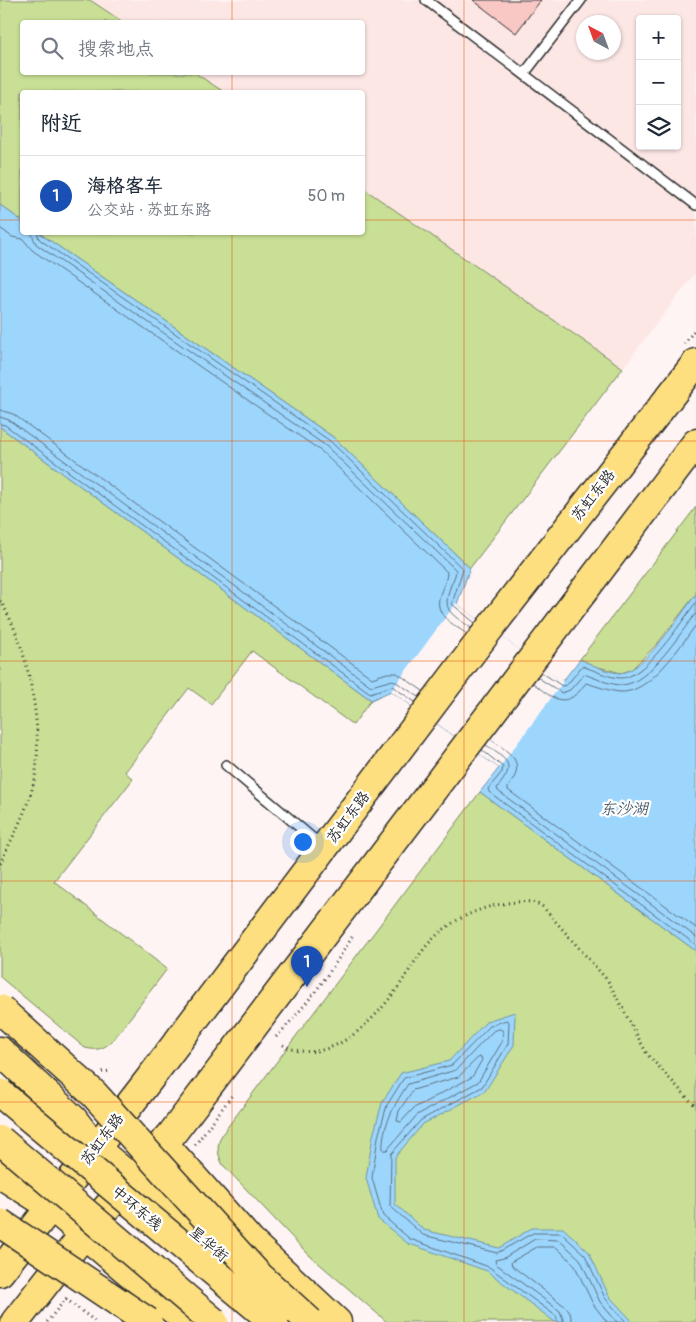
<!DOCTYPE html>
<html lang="zh">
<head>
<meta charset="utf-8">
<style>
  :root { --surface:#fff; --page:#f6f6f7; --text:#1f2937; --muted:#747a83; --line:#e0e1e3; --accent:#db2777 }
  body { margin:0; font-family:Pangolin,"LXGW WenKai TC",sans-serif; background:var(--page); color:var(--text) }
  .controls { position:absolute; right:15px; top:15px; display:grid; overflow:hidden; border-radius:5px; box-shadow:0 1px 4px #0004 }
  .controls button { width:45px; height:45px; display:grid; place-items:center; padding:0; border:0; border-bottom:1px solid var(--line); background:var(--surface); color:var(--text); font:25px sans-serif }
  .compass { position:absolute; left:576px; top:15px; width:45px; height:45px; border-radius:50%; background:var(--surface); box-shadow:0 1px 4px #0004; rotate:319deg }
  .you { position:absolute; left:302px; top:841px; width:18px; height:18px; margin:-12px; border:4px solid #fff; border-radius:50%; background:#1a73e8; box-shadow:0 0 0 8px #1a73e833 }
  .badge { display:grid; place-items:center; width:32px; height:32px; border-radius:50%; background:var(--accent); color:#fff; font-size:16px; font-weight:700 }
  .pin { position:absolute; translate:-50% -41px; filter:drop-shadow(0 1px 2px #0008) }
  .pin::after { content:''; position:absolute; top:26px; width:18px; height:15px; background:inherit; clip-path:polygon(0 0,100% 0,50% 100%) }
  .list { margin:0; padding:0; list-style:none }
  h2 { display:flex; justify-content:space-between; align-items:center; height:65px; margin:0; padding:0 20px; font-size:21px }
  h2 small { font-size:16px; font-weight:400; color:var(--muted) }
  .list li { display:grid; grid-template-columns:32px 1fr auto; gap:15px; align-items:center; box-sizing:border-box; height:80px; padding:0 20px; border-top:1px solid var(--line) }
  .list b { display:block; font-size:19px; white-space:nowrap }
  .list p { margin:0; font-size:16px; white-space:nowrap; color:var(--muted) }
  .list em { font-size:16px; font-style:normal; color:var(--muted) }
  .icon { flex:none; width:28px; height:28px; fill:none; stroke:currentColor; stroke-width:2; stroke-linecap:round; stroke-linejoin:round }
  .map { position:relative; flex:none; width:696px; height:1322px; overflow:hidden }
  .search { position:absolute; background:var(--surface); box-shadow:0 1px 4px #0004; left:20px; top:20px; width:345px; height:55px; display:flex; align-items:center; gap:12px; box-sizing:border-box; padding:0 18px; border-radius:5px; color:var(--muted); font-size:19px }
  .panel { position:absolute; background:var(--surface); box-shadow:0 1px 4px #0004; left:20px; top:90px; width:345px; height:145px; border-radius:5px }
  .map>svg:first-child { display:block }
</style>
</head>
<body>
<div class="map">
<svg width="696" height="1322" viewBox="0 0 696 1322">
  <rect width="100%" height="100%" fill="#fef4f3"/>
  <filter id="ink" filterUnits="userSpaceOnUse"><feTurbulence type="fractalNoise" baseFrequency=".02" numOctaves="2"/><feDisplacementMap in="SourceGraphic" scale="10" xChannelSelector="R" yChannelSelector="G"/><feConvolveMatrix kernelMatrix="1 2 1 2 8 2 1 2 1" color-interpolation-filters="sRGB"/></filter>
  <g filter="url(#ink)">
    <path fill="#fce7e5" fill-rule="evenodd" d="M 90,0 L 696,0 L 696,272 L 623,368 L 363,188 L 362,92 L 224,92 L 195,73 L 362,72 L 362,22 L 123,22 ZM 640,19 L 677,19 L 677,146 L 640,146 ZM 584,22 L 614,22 L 614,52 L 584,52 Z"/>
    <path fill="#c8df95" stroke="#7a8560" d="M 0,0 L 90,0 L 123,22 L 22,22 L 22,72 L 195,73 L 224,92 L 22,92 L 22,221 L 0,205 Z
      M 363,188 L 623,368 L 470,568 L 333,437 L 39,233 L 362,232 Z
      M 0,427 L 371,700 L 353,725 L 252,651 L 211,704 L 189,688 L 125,772 L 133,779 L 54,881 L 167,969 L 114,1039 C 104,1049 98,1051 85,1048 L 0,977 Z
      M 696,507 L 696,594 L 658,643 L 631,670 L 621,673 L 594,666 L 580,659 Z
      M 480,792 L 696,951 L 696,1322 L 387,1322 L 308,1254 L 223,1165 C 217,1154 216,1144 223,1133 Z"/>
    <path fill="#9dd6fd" stroke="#6f92a9" d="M 0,205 L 22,221 L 22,232 L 39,233 L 333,437 L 470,568 L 457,604 L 562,682 L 580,659 C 592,665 607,672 620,673 C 642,674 683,612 696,594 L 696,951 L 480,792 L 499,768 L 391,691 L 371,700 L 0,427 Z
      M 515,1012 L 514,1045 L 485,1091 L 423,1124 L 395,1157 L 395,1204 L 424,1230 L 499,1248 L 532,1228 L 563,1228 L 589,1252 L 609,1296 L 633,1322 L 555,1322 L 487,1271 L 407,1243 L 378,1219 L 366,1178 L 373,1136 L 382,1103 L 401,1073 L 449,1061 L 487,1021 Z"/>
    <path fill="#fef4f3" d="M 456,603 L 563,682 L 499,768 L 391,691 Z"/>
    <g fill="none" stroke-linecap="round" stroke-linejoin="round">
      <path stroke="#596f7f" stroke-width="1" d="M 0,228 L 12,237 L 23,239 L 32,250 L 321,451 L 447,572 C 447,580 442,588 440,595 C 433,615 453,624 467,634
        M 31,232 L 36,244 L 326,446 L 456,570 C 456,575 453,580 451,585 C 441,612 451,613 471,628
        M 37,232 L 39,239 L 330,441 L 463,569 L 452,604 L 475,623
        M 0,410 L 13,414 L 372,678 L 387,673 L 397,673 L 423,691
        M 0,417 L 9,420 L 371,686 L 393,680 L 419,697
        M 0,424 L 5,425 L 370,693 L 392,686 L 415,702
        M 541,672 L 562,686 L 567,685 L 582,666 C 594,670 607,677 620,678 C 644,680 682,621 696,602
        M 537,677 L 562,693 L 570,690 L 584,674 C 595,678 610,685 622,685 C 649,684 680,633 696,613
        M 533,683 C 545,692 560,708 575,695 C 580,692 582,687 586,683 C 597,686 609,691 620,692 C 650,694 680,646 696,625
        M 490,739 C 510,753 528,762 508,787 L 508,790 L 696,928
        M 486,745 C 508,761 517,764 497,788 L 498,791 L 696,937
        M 482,750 L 503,767 L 502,772 L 488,789 L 489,792 L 696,945
        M 500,1029 L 503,1031 L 502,1042 L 478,1082 L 417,1115 L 387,1150 L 383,1150 C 381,1127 396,1102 408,1084 L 456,1070 L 493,1031 Z
        M 478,1058 L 481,1057 L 482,1060 L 472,1077 L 414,1108 L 401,1122 L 397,1121 L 399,1111 L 413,1090 L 458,1077 Z
        M 558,1322 L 556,1316 L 489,1267 L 410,1239 L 383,1216 L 372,1178 L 378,1137 L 387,1105 L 404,1078 L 452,1065 L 490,1026 L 506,1020 L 509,1022 L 508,1044 L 482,1087 L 421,1120 L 391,1154 L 390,1206 L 423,1235 L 497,1253 L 533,1233 L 561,1233 L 585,1255 L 605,1298 L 626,1322
        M 564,1322 L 560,1311 L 496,1264 L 495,1260 L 504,1258 L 535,1239 L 559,1240 L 580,1259 L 600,1302 L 617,1322
        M 572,1322 L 570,1313 L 566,1307 L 512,1266 L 511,1262 L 537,1247 L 556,1247 L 574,1264 L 593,1304 L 607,1322"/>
    </g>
    <path fill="#f9c8c4" stroke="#2b2b2b" d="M 473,0 L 541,0 L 516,33 Z"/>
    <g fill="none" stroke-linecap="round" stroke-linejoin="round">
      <g stroke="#2b2b2b" stroke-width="12">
        <path id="service" d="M 426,0 L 696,205
          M 524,74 L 581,0
          M 226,765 L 323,847"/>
      </g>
      <g stroke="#2b2b2b" stroke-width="31">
        <path id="primary" d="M 163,1143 L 251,1242 L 337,1322
          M 95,1148 L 247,1276
          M 52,1207 L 188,1322
          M 0,1272 L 151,1077 L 490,628 L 696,363
          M 15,1322 L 84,1234 L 171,1135 L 696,443"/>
      </g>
      <g stroke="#2b2b2b" stroke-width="31">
        <path id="trunk" d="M 0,1051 L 73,1119 L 95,1148
          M 0,1174 L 52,1207"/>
      </g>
      <path stroke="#2b2b2b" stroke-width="3" stroke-dasharray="1 4" stroke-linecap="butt" d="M 684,344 L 696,328
        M 0,601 C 28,643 45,733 34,782 C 27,811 12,838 0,864
        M 276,1037 C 306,1006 330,974 352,937
        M 283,1045 C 326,1068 369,1026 393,994 C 408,975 418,952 436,936 C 455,918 481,907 507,903 C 520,902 532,899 543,907 L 608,981 L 647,1054 L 696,1107
        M 102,1072 L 111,1071
        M 195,1145 L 233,1094
        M 66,1299 L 96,1322
        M 47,1322 L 69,1295"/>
      <use href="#service" stroke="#fff" stroke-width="9"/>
      <use href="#primary" stroke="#fedf80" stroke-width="28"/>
      <use href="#trunk" stroke="#fedf80" stroke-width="28"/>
      <g stroke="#2b2b2b" stroke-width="31" stroke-linecap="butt">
        <path id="trunk-bridge" d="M 0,1009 L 94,1094 L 257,1274 L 310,1322
          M 0,1093 L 274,1322
          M 0,1140 L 214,1322
          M 0,1223 L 148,1322"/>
      </g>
      <use href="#trunk-bridge" stroke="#fedf80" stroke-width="28"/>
    </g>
  </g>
  <path fill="none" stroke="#e8590c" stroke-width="1" stroke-opacity="0.55" d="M 232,0 L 232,22M 464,0 L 464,1322M 232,72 L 232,92M 0,220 L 22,220M 362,220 L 696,220M 232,232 L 232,1322M 0,441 L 696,441M 0,661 L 696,661M 0,881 L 696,881M 0,1102 L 696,1102"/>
  <g text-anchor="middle" stroke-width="4.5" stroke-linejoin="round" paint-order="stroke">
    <g font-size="15" fill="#2b2b2b" stroke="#fff">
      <text transform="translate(593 495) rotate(-52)" y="5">苏虹东路</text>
      <text transform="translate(348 817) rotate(-53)" y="5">苏虹东路</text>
      <text transform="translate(102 1139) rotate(-53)" y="5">苏虹东路</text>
      <text transform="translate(137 1208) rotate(40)" y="5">中环东线</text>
      <text transform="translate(209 1244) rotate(40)" y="5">星华街</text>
    </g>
    <g font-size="16" font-style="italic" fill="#4d5e6a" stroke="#fff">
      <text x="624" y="814">东沙湖</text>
    </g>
  </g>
</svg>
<div class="controls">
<button>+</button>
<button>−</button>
<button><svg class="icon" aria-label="layers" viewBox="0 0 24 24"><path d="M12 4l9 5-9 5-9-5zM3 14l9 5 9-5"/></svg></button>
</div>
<svg class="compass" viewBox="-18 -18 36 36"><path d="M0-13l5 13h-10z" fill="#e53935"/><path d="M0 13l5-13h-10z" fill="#747a83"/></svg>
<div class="you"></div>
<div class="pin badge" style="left:307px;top:987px;background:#1a4fb4">1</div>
<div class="search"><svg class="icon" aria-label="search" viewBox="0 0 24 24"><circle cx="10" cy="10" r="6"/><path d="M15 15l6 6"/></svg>搜索地点</div>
<section class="panel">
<h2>附近<small></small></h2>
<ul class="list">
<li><span class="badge" style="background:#1a4fb4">1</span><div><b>海格客车</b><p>公交站 · 苏虹东路</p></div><em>50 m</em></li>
</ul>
</section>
</div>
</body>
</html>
